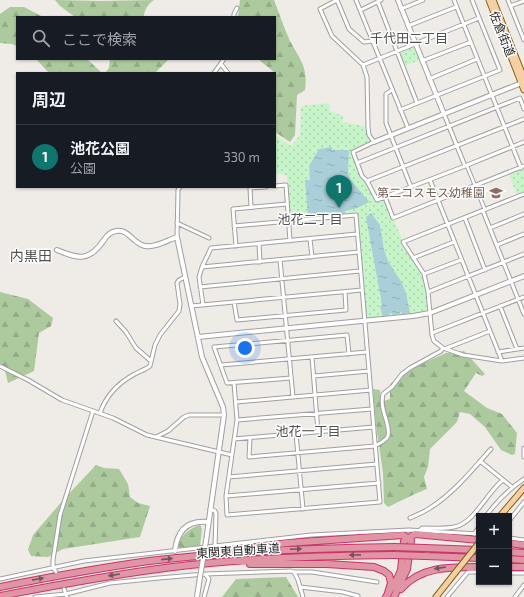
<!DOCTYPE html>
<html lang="ja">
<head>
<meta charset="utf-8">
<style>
  :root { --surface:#171b24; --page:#20242c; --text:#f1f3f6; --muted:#9ea1a6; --line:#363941; --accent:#0f766e }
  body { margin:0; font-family:"Exo 2","Noto Sans JP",sans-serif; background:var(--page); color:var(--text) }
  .controls { position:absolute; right:12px; bottom:12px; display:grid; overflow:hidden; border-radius:0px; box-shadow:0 1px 3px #0004 }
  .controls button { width:36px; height:36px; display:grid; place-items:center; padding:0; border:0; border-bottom:1px solid var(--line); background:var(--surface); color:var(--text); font:20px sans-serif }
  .you { position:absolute; left:245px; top:348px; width:14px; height:14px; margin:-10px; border:3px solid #fff; border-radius:50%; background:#1a73e8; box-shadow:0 0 0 6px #1a73e833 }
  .badge { display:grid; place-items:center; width:26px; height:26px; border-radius:50%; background:var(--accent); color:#fff; font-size:13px; font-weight:700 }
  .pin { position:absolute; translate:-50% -33px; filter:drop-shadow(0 1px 2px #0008) }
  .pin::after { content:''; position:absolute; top:21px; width:14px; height:12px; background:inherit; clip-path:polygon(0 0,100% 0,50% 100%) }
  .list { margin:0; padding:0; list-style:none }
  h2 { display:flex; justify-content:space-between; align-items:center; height:52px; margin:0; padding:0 16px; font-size:17px }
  h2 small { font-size:13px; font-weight:400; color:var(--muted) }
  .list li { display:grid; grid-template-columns:26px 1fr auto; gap:12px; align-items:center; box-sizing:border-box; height:64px; padding:0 16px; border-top:1px solid var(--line) }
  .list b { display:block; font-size:15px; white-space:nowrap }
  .list p { margin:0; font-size:13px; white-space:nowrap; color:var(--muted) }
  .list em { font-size:13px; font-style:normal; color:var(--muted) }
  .icon { flex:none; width:22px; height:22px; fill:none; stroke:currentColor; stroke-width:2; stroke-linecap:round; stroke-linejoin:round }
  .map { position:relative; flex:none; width:524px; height:597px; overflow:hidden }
  .search { position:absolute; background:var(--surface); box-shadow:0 1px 3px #0004; left:16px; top:16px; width:260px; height:44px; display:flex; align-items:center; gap:10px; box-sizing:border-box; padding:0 14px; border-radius:0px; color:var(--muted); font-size:15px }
  .panel { position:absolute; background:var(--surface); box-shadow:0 1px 3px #0004; left:16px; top:72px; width:260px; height:116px; border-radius:0px }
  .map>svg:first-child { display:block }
</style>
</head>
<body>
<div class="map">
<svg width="524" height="597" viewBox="0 0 524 597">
  <defs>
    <pattern id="forest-firs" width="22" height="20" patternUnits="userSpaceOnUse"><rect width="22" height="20" fill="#acca9e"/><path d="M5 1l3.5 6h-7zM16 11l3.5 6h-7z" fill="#94ad88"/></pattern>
    <pattern id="park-dots" width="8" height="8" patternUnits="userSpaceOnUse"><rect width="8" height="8" fill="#c7f5c9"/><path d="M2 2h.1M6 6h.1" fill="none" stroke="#aad2ac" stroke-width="1.8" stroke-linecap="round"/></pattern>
    <pattern id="water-ripples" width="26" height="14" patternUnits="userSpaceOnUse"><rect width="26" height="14" fill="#aacfd8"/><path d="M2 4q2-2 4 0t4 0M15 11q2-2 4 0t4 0" fill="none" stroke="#92b1b9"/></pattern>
  </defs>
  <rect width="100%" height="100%" fill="#efebe6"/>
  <path fill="url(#forest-firs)" d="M 55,0 L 100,1 L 154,0 C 148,4 144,10 144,17 L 75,17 L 60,6 Z
    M 240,0 L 274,0 C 279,13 284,28 290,41 C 300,60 308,66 305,90 L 297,95 L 295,135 L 290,142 L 275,132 L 275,73 L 258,59 L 275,59 L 275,17 L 238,17 Z
    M 10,7 L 24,7 L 43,17 L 17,17 L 17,46 L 12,44 L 0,43 L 0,14 Z
    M 36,59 L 87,59 L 102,73 L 49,73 Z
    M 110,59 L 169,59 L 155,73 L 105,73 L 109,68 Z
    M 0,292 L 28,299 L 53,318 L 51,326 L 39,333 L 34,371 L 8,383 L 4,367 L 0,363 Z
    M 464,351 L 485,374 L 482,376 L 476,373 L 464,391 L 487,408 L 502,414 L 517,433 L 515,454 L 512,455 L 501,450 L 485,427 L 470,414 L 460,412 L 457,422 L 430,449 L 428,467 L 424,477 L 427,489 C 413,494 401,501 388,507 L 384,503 L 383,473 L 376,424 L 373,389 L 380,390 L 381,402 L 390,399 L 390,384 L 407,371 L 446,353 Z
    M 96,465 L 104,468 L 119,469 L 128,484 L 130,497 L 138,503 L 150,506 L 140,537 L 63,549 L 48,557 L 31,556 L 28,550 L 33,535 L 64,499 Z
    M 200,525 L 202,529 L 200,546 L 179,548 L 178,543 C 183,534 190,528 200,525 Z
    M 286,577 L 298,597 L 222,597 L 236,579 Z"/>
  <path fill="url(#park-dots)" d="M 414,46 L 420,60 L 405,66 L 400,52 Z
    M 329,103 L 330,111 L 343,116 L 343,122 L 368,127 L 373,143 L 355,151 C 359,170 367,184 377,200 L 385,197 L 403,242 L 424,274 L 428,292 L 430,313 L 364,321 L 356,216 L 289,222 L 287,176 L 275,172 L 275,135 L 291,146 L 300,135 L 301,106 Z
    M 524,169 L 524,192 L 517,195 L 509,175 Z"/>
  <path fill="url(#water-ripples)" d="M 332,147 L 332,150 L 347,150 L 349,151 L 348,173 L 350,179 L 369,202 L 357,208 L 345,211 L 345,213 L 308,217 L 305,180 L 310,180 L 309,166 L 319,149 Z
    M 371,213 L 380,225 L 384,250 L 388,261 L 402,283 L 406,293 L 410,313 L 403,314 L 401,312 L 399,314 L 393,315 L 391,313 L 389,315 L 383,316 L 382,314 L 380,306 L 382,305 L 366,217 Z"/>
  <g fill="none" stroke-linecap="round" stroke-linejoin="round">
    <g stroke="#a0a0a0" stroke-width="4.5">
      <path id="pedestrian" d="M 467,166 L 485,210"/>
    </g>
    <g stroke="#a0a0a0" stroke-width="5">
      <path id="minor" d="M 337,0 L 320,9 L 332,36 L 363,65 L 367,77 L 368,127 L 369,135 L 374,142 L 353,152 L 362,176 L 367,181 L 377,200 L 465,166 L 524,142
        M 337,0 L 349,29 L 364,42 L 373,41
        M 356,0 L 408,128
        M 454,0 L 521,168
        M 508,0 L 524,40
        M 378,2 L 417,103
        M 510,6 L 524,1
        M 401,9 L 423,0
        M 361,10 L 381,0
        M 234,17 L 234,14 L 237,8
        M 408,26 L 456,7
        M 422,61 L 471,42
        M 221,64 L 228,73
        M 363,65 L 479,18
        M 214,73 L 224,59
        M 429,79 L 477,59
        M 392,90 L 386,94 L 386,123 L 411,187
        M 400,110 L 500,70 L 472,0
        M 444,114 L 465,166
        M 357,163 L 520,98 L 524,109
        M 430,180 L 502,361
        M 367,181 L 524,119
        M 275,186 L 286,185 L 290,241
        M 524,194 L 403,242 L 424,274 L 428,292 L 432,335 L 434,341 L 443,348 L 463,355 L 502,361 L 524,358
        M 385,197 L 393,218 L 524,166
        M 251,207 L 250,188 L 266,187
        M 483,211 L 524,314
        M 465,218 L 485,270
        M 177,223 L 209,238
        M 490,228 L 524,214
        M 177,237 L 178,190 L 180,187
        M 310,239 L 312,257
        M 259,244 L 260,262
        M 497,245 L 524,234
        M 236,246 L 233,209 L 287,204
        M 413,258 L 454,242
        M 280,260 L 293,397
        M 202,267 L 359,252
        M 424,274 L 461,260
        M 200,287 L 360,271
        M 428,292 L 524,254
        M 234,302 L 237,320 L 346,310 L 345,292
        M 203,305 L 199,277 L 202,267 L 211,248 L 357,234
        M 191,306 L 362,290
        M 500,306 L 517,349
        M 116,321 L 126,332 L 136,348 L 151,361
        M 432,333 L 524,297
        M 447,348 L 490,331
        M 498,352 L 524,348
        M 312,357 L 318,432
        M 221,365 L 367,352
        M 0,366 L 28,380 L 62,400 L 113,418 L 147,435 L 232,455
        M 314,376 L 369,371
        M 291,378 L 227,383 L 214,347 L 347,335 L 349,354
        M 234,383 L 237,420 L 226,496 L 227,515 L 380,502 L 356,215 L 234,226
        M 236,402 L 371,390
        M 100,413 C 106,396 117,384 133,375 C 138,372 145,370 150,366 L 155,345 L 160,335 L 179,311 L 180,304 L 177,283 L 179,280 L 185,277
        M 237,420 L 372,409
        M 296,434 L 303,509
        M 156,437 L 168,431 L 184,417 L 189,415 L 224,415
        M 250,438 L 249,457 L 375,446 C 380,443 386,441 388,436 C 391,424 379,410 383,394 L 392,387 L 402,374 L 410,368 L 441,351 L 443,348
        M 234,439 L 374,427
        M 524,448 L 524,457
        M 480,461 L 512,487
        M 229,477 L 377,464
        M 226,496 L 379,483
        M 210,509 L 215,511 L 216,514 L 215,547
        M 486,516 C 497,501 509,489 524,479
        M 410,518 C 417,515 424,512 430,508 C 454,493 473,469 491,449
        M 509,521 L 524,502
        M 419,531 L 422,528 C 433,528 444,529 454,527 C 474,524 487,492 503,480
        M 474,534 L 479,527
        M 509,538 L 524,540
        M 56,572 L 53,567 L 53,560 L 60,515 L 93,411
        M 294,572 L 312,572 L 377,582
        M 509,573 L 524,573
        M 0,579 L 84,561 L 311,535 L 409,530 L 479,534
        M 300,587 L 343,592 L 358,596
        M 64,589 L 67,597
        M 35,597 L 66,594 L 110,583 L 159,578 L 205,574 L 291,571 L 294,572 L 298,580 L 303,597
        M 204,597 L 209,579 L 205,574
        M 447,597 L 468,572 L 479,572
        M 515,597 L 524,585"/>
    </g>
    <g stroke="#a0a0a0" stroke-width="6">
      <path id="tertiary" d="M 398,0 L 444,114
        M 374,142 L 524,82
        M 57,250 C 79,259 89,262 104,240 C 107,235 110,232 116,231 C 128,228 133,244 145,246 C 155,248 168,240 177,237 L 202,357 L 223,407 L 224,415 L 206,541
        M 198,337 L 413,316 L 430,313 L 524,276
        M 175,551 C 177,531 187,520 208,522
        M 197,597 L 200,577"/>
    </g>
    <g stroke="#8c5f0e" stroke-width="7">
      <path id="primary" d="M 489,0 L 524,90
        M 493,0 L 524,78
        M 500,516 L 524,488
        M 436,597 L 455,573"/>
    </g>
    <g stroke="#cb346c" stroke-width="8">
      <path id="motorway" d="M 509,543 L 524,545
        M 425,548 L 479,550
        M 241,549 L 287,543 L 403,535 L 411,541 L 407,569 L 394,597
        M 509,552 L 524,553
        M 425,556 L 479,558
        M 509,559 L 524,560
        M 250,564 L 327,564 L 374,567 L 384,571 L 389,575 L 391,583 L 388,593
        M 509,567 L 524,567
        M 0,587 C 50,577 99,568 149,561 C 231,551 313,548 394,547
        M 401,589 C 421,566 451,567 479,567
        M 0,596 C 57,585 115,574 173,567 C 246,558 320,556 394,555
        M 386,597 L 398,577 L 401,570 L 404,541 L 415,534 L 479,540"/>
    </g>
    <use href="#pedestrian" stroke="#fff" stroke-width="2.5"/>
    <use href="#minor" stroke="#fff" stroke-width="3"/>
    <use href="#tertiary" stroke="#fff" stroke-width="4"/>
    <use href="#primary" stroke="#f4d0a6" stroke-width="5"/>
    <use href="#motorway" stroke="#df95a4" stroke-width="6"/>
    <g stroke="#a0a0a0" stroke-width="6" stroke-linecap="butt">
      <path id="tertiary-bridge" d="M 200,577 L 206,541"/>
    </g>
    <g stroke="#8c5f0e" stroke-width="7" stroke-linecap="butt">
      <path id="primary-bridge" d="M 455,573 L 479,543"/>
    </g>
    <g stroke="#cb346c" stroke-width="8" stroke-linecap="butt">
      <path id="motorway-bridge" d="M 394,547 L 425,548
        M 394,555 L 425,556"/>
    </g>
    <use href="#tertiary-bridge" stroke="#fff" stroke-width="4"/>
    <use href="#primary-bridge" stroke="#f4d0a6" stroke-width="5"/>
    <use href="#motorway-bridge" stroke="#df95a4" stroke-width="6"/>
  </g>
  <defs><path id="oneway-solid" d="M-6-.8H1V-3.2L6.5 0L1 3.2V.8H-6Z"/></defs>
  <g fill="#75545b">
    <use href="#oneway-solid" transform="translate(296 549) rotate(-2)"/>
    <use href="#oneway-solid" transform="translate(355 555) rotate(179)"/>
    <use href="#oneway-solid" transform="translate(167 559) rotate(-6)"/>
    <use href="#oneway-solid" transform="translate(440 568) rotate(171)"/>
    <use href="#oneway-solid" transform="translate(114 575) rotate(171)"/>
    <use href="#oneway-solid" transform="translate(38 579) rotate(-11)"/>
  </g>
  <defs>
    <g id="school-bare" transform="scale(1.08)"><path d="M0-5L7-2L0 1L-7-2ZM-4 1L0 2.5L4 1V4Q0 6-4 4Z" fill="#8d6e63" stroke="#fff" stroke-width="2.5" paint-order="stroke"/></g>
  </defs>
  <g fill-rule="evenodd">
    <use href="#school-bare" x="496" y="193"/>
  </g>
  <g text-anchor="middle" stroke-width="3" stroke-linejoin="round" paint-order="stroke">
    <g font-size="12" fill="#1f1f1f" stroke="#fff">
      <text transform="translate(502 34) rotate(68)" y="4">佐倉街道</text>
      <text transform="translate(238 551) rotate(-4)" y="4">東関東自動車道</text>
    </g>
    <g font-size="12" fill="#785e54" stroke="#fff" text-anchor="end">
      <text x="485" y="197">第二コスモス幼稚園</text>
    </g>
    <g font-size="13" fill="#525252" stroke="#fff">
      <text x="409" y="43">千代田二丁目</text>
      <text x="310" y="224">池花二丁目</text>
      <text x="308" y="436">池花一丁目</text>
    </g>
    <g font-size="14" fill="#525252" stroke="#fff">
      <text x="31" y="261">内黒田</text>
    </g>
  </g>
</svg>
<div class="controls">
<button>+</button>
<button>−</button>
</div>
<div class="you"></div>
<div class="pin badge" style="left:339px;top:208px">1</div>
<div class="search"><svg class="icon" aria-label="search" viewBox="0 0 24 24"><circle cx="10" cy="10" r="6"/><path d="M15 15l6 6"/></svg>ここで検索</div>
<section class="panel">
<h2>周辺<small></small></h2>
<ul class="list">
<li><span class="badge">1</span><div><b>池花公園</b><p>公園</p></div><em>330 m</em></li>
</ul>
</section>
</div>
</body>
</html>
